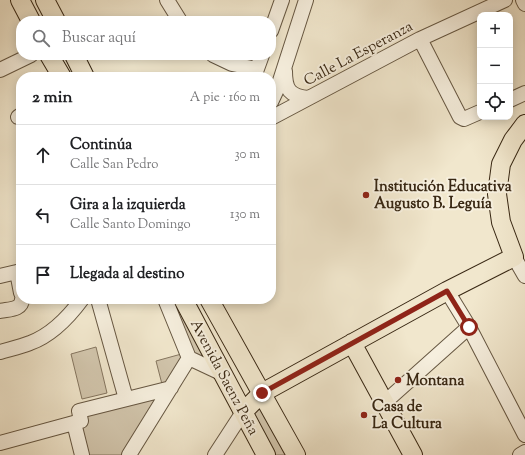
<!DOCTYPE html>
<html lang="es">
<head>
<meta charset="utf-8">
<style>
  :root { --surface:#fff; --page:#f2f2f2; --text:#202124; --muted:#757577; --line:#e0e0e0 }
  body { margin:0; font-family:"Sorts Mill Goudy",serif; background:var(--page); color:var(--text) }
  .controls { position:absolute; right:12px; top:12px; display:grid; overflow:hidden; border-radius:8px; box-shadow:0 2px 10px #0003 }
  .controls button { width:36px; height:36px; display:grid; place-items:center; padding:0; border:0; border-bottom:1px solid var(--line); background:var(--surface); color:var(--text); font:20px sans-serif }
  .stop { position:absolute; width:12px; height:12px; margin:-9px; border:3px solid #8f2418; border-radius:50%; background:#fff }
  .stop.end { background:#8f2418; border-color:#fff; box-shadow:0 1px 4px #0008 }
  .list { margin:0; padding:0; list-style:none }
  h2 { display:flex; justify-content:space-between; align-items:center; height:52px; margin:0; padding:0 16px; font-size:17px }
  h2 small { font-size:13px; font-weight:400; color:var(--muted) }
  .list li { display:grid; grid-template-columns:26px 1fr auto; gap:12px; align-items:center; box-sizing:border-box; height:60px; padding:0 16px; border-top:1px solid var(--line) }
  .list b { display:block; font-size:15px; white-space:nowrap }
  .list p { margin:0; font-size:13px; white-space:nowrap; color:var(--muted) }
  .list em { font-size:13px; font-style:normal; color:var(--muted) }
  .icon { flex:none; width:22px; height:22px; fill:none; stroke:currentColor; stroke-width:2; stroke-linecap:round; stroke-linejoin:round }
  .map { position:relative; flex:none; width:525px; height:455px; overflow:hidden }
  .search { position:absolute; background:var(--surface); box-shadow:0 2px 10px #0003; left:16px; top:16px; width:260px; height:44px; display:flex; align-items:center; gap:10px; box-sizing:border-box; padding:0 14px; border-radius:16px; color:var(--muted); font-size:15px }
  .panel { position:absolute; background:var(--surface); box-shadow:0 2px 10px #0003; left:16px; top:72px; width:260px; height:232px; border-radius:16px }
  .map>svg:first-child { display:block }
</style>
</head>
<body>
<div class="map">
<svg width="525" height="455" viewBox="0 0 525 455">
  <rect width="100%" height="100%" fill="#f1e7cd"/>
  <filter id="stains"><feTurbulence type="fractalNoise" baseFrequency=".005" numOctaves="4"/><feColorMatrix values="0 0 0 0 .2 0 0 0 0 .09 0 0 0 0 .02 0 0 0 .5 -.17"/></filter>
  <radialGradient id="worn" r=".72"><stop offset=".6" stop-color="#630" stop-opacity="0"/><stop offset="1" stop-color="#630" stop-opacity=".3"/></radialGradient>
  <path fill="#d2c6ad" stroke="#857660" d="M 166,299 L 180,299 L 216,368 L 190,356 Z
    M 96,347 L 107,393 L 82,399 L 71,354 Z
    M 185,353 L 128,455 L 84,455 L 76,424 L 80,412 L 163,388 L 156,361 Z
    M 261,399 L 294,455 L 275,455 L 250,408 Z"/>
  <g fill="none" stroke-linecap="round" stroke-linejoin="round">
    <g stroke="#665742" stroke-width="16">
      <path id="minor" d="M 167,0 L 180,21
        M 523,0 L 525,4
        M 271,31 L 282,0
        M 420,39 L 460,117 L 464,119 L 480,112
        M 213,55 L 232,64 L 257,69
        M 0,70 L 31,55
        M 285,71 C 285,90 290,96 308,98
        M 254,77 L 262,55
        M 510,100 L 525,93
        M 271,102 L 278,87 L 306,0
        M 18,117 L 21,115
        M 271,118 L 420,39 L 505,0
        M 514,257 L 525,276
        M 17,272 L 21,293
        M 0,276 L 21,271
        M 447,291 L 469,327 L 525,435
        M 98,299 L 126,399
        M 165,299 L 189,358
        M 0,311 C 9,309 22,310 22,299
        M 0,352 C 10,349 20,347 30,343 C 52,335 68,318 82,299
        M 384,403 L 469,327
        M 74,423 L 82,455
        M 0,443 L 81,421 L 79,411 L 171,388
        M 129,455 L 189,358 L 223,374
        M 215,455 L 243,412
        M 520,455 L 525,452"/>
    </g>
    <g stroke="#382713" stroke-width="20">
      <path id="major" d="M 20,0 L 31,21
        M 45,0 L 56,21
        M 49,55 L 62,77
        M 74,55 L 85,77
        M 183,299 L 266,455
        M 209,299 L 296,455
        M 352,343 L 413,455
        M 243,412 L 262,393 L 447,291 L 514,257 L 501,222 L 497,194 L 501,164 L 513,140 L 525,124"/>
    </g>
    <use href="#minor" stroke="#f6efde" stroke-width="14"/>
    <use href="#major" stroke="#f1e7cd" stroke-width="18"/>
  </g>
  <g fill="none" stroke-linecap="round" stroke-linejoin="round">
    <path stroke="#8f2418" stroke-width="5" d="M 262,393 L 447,291 L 469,327"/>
  </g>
  <g fill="#8f2418" stroke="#f6efde" stroke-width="1.5">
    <circle cx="366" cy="195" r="4"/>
    <circle cx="398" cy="380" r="4"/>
    <circle cx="364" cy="415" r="4"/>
  </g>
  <g text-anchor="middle" stroke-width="4" stroke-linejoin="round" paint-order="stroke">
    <g font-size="15" fill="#382713" stroke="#f6efde">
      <text transform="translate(358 53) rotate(-28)" y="5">Calle La Esperanza</text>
      <text transform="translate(225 377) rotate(62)" y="5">Avenida Saenz Peña</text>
    </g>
    <g font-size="15" font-weight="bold" fill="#382713" stroke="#f6efde" text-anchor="start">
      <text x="374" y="191">Institución Educativa<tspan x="374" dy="17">Augusto B. Leguía</tspan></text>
      <text x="406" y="385">Montana</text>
      <text x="372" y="411">Casa de<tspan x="372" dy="17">La Cultura</tspan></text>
    </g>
  </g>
  <rect width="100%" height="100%" filter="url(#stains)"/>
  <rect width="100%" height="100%" fill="url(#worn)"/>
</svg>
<div class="controls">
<button>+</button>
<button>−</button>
<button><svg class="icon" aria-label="locate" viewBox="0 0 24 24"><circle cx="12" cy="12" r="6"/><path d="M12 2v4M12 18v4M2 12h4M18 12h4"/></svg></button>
</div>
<div class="stop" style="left:469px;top:327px"></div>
<div class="stop end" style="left:262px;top:393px"></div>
<div class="search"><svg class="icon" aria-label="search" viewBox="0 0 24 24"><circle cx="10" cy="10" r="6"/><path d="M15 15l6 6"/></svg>Buscar aquí</div>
<section class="panel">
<h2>2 min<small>A pie · 160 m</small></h2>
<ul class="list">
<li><svg class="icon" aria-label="ahead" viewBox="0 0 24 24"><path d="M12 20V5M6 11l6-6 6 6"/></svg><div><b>Continúa</b><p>Calle San Pedro</p></div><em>30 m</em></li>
<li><svg class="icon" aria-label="left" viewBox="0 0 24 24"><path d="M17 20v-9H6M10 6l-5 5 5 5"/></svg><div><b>Gira a la izquierda</b><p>Calle Santo Domingo</p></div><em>130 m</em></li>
<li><svg class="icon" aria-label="arrive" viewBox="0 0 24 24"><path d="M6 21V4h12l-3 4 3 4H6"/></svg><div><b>Llegada al destino</b></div></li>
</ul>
</section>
</div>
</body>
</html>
